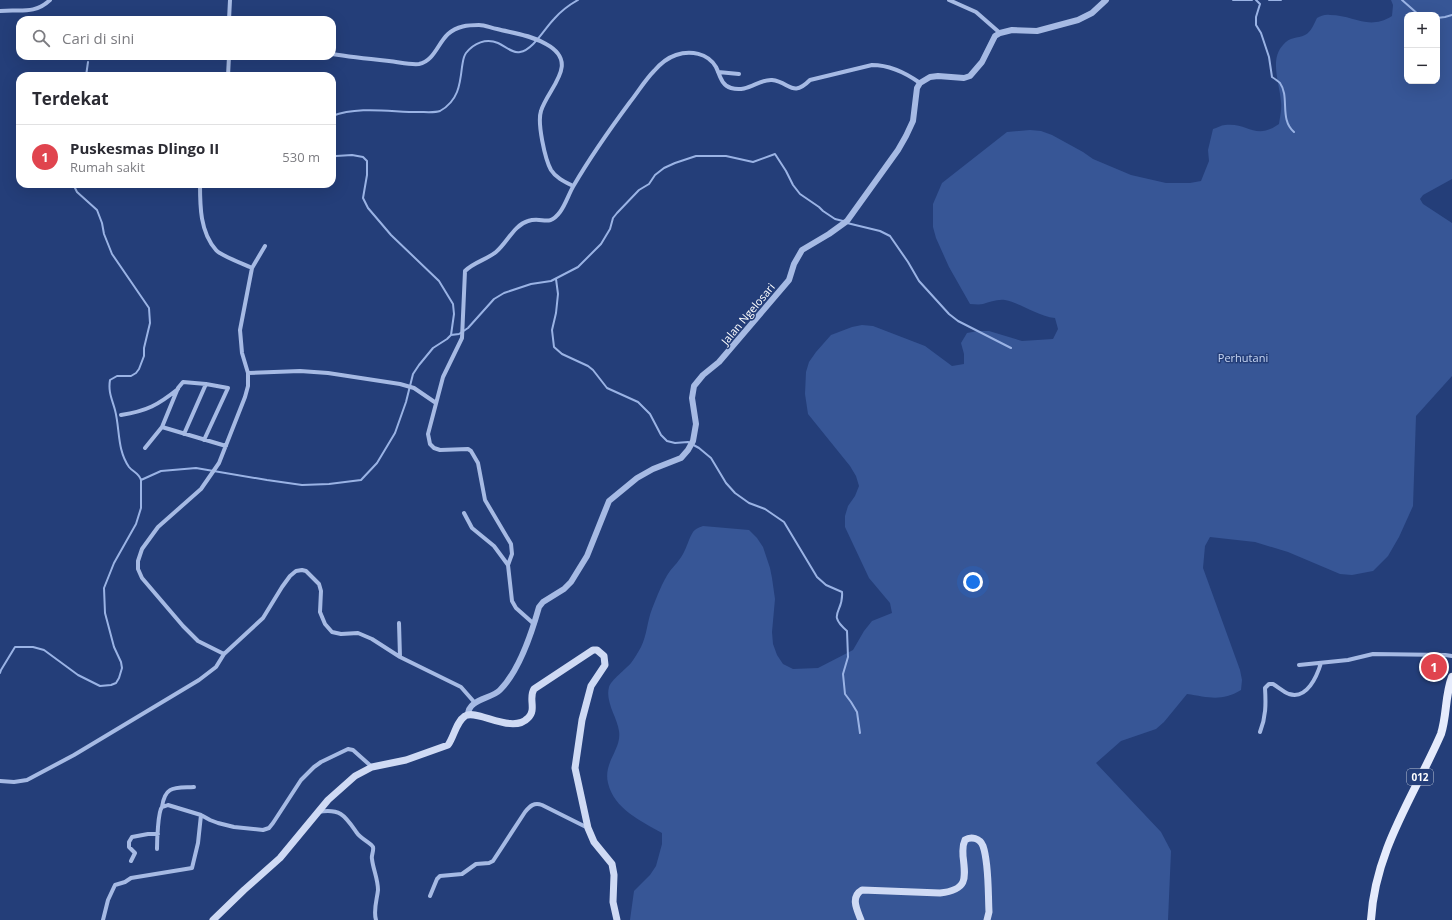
<!DOCTYPE html>
<html lang="id">
<head>
<meta charset="utf-8">
<style>
  :root { --surface:#fff; --page:#f7f7f7; --text:#2b2b33; --muted:#7c7c81; --line:#e1e1e2; --accent:#2563eb }
  body { margin:0; font-family:"Open Sans",sans-serif; background:var(--page); color:var(--text) }
  .controls { position:absolute; right:12px; top:12px; display:grid; overflow:hidden; border-radius:8px; box-shadow:0 4px 16px #0002 }
  .controls button { width:36px; height:36px; display:grid; place-items:center; padding:0; border:0; border-bottom:1px solid var(--line); background:var(--surface); color:var(--text); font:20px sans-serif }
  .you { position:absolute; left:973px; top:582px; width:14px; height:14px; margin:-10px; border:3px solid #fff; border-radius:50%; background:#1a73e8; box-shadow:0 0 0 6px #1a73e833 }
  .badge { display:grid; place-items:center; width:26px; height:26px; border-radius:50%; background:var(--accent); color:#fff; font-size:13px; font-weight:700 }
  .pin { position:absolute; translate:-50% -50%; border:2px solid #fff; box-shadow:0 1px 4px #0006 }
  .list { margin:0; padding:0; list-style:none }
  h2 { display:flex; justify-content:space-between; align-items:center; height:52px; margin:0; padding:0 16px; font-size:17px }
  h2 small { font-size:13px; font-weight:400; color:var(--muted) }
  .list li { display:grid; grid-template-columns:26px 1fr auto; gap:12px; align-items:center; box-sizing:border-box; height:64px; padding:0 16px; border-top:1px solid var(--line) }
  .list b { display:block; font-size:15px; white-space:nowrap }
  .list p { margin:0; font-size:13px; white-space:nowrap; color:var(--muted) }
  .list em { font-size:13px; font-style:normal; color:var(--muted) }
  .icon { flex:none; width:22px; height:22px; fill:none; stroke:currentColor; stroke-width:2; stroke-linecap:round; stroke-linejoin:round }
  .map { position:relative; flex:none; width:1452px; height:920px; overflow:hidden }
  .search { position:absolute; background:var(--surface); box-shadow:0 4px 16px #0002; left:16px; top:16px; width:320px; height:44px; display:flex; align-items:center; gap:10px; box-sizing:border-box; padding:0 14px; border-radius:12px; color:var(--muted); font-size:15px }
  .panel { position:absolute; background:var(--surface); box-shadow:0 4px 16px #0002; left:16px; top:72px; width:320px; height:116px; border-radius:12px }
  .map>svg:first-child { display:block }
</style>
</head>
<body>
<div class="map">
<svg width="1452" height="920" viewBox="0 0 1452 920">
  <rect width="100%" height="100%" fill="#243e79"/>
  <path fill="#375696" fill-rule="evenodd" d="M 1391,0 L 1452,0 L 1452,179 L 1423,195 L 1420,199 L 1423,204 L 1452,223 L 1452,376 L 1416,416 L 1413,506 L 1399,537 L 1388,556 L 1373,571 L 1352,575 L 1340,574 L 1288,552 L 1255,542 L 1210,537 L 1205,546 L 1203,568 L 1240,670 L 1242,680 L 1241,690 C 1221,702 1208,697 1187,694 L 1164,722 L 1156,729 L 1121,741 L 1096,763 L 1161,832 L 1171,851 L 1168,920 L 630,920 L 634,891 L 650,875 L 656,866 L 662,844 L 662,833 C 641,821 614,809 608,783 C 603,762 622,749 619,731 C 617,717 605,702 609,687 C 611,680 626,669 631,663 C 635,658 638,652 641,647 C 647,635 647,622 652,609 C 657,597 662,582 670,571 C 675,565 679,561 683,554 C 687,547 689,538 693,532 C 695,529 700,527 703,526 L 749,530 L 757,538 L 763,547 L 770,568 L 772,578 L 775,599 L 772,632 L 773,644 L 777,655 L 783,664 L 793,669 L 818,668 L 853,650 L 864,631 L 872,621 L 892,613 L 890,603 L 869,578 L 845,527 L 845,516 L 848,506 L 855,496 L 859,486 L 856,476 L 850,466 L 808,414 L 805,394 L 806,372 L 809,362 L 816,352 L 831,335 L 852,327 L 862,325 L 873,326 L 925,346 L 952,366 L 964,364 L 964,354 L 961,343 L 967,333 L 978,331 L 989,331 L 1022,341 L 1053,339 L 1058,329 L 1055,318 C 1037,316 1023,304 1005,300 C 997,299 990,302 983,304 C 979,305 974,304 970,304 L 949,267 L 936,238 L 933,227 L 933,204 L 942,183 L 1007,132 L 1030,130 L 1041,131 L 1052,135 L 1083,152 L 1093,159 L 1131,175 L 1166,183 L 1190,183 L 1201,181 L 1209,161 L 1208,150 L 1213,129 C 1217,128 1221,125 1225,125 C 1248,122 1255,141 1279,124 C 1280,117 1282,109 1281,102 C 1280,84 1269,60 1283,45 C 1290,36 1297,39 1305,35 C 1311,32 1314,24 1317,18 C 1321,16 1325,14 1330,15 C 1354,15 1368,31 1392,16 L 1393,5 ZM 1407,15 L 1437,15 L 1437,81 L 1407,81 Z"/>
  <g fill="none" stroke-linecap="round" stroke-linejoin="round">
    <path stroke="#9ab3e5" stroke-width="2" d="M 1233,0 L 1252,0
      M 1256,0 L 1260,4 L 1256,17 L 1256,25 L 1261,33 L 1269,57 L 1272,77 C 1275,79 1278,81 1280,83 C 1290,97 1279,119 1294,132
      M 1269,0 L 1281,0
      M 1402,0 L 1419,15
      M 1437,18 L 1445,17 L 1452,15
      M 86,76 L 88,62
      M 332,116 C 359,106 391,112 419,112 C 425,112 435,113 440,111 C 458,101 460,85 462,67 C 463,62 463,57 466,53 C 474,43 486,38 498,43 C 505,46 513,54 520,52 C 533,50 545,28 554,19 C 561,11 569,5 578,0
      M 332,158 L 336,156 L 352,155 L 363,157 L 367,161 L 367,175 L 363,198 L 368,208 L 391,235 L 439,281 L 453,304 L 454,314 L 451,335
      M 73,184 L 77,192 L 97,210 L 102,223 L 104,234 L 112,254 L 149,308 L 150,323 L 144,348 L 144,356 L 139,369 L 136,373 L 131,376 L 117,376 L 110,380 C 108,392 112,399 115,410 C 120,429 117,450 129,467 C 133,472 139,473 141,480
      M 847,223 L 880,231 L 890,236 L 908,262 L 919,281 L 949,314 L 958,321 L 1011,348
      M 556,279 L 558,294 L 556,313 L 552,330 L 554,347 L 562,354 L 588,366 L 593,370 L 607,388 L 638,402 L 650,414 L 661,435 L 667,441 L 675,443 L 688,442 L 699,448 L 711,458 L 726,483 L 735,493 L 749,503 L 765,509 L 784,522 L 817,577 L 826,585 L 842,592 C 844,613 826,613 847,631 L 848,657 L 843,674 L 845,694 L 851,702 L 857,712 L 860,733
      M 0,673 L 1,670 L 15,647 L 33,647 L 44,650 L 78,675 L 100,686 L 111,685 L 116,683 L 119,678 L 122,668 L 121,662 L 114,647 L 105,613 L 104,588 L 114,563 L 136,524 L 141,508 L 141,480 L 161,471 L 196,468 L 267,480 L 302,485 L 329,484 L 361,480 L 377,463 L 395,433 L 406,402 L 413,374 L 419,365 L 433,348 L 447,339 L 451,335 L 459,334 L 468,328 L 494,299 L 504,293 L 531,284 L 551,281 L 578,267 L 601,244 L 610,229 L 613,218 L 617,213 L 639,190 L 649,184 L 655,175 L 664,168 L 675,163 L 696,156 L 726,156 L 753,162 L 775,154 L 786,171 L 793,185 L 800,194 L 819,207 L 823,211 L 835,219 L 843,221"/>
    <path stroke="#a6bae4" stroke-width="4" d="M 949,0 L 976,12 L 1000,33
      M 0,11 C 20,9 34,15 50,0
      M 229,20 L 230,0
      M 332,54 C 351,57 370,59 389,61 C 399,62 410,65 419,64 C 434,61 438,43 448,34 C 457,26 468,25 479,25 C 485,25 491,28 497,29 C 513,33 531,35 546,44 C 581,63 548,88 541,111 C 537,123 545,159 551,170 C 556,178 565,182 573,186
      M 718,72 L 739,74
      M 228,76 L 229,56
      M 200,184 C 200,206 200,232 216,250 C 221,256 244,264 252,268
      M 265,246 L 252,268 L 240,330 L 242,353 L 248,373 L 248,386 L 245,397 L 219,463 L 201,489 L 158,527 L 142,549 L 138,561 L 138,569 L 142,578 L 183,626 L 198,641 L 224,654 L 263,618 L 282,587 L 290,576 L 296,571 L 302,570 L 306,571 L 319,584 L 321,591 L 320,612 L 325,624 L 332,632 L 341,634 L 358,633 L 372,639 L 400,657 L 461,687 L 475,703
      M 248,373 L 300,371 L 328,373 L 400,384 L 414,388 L 436,403
      M 121,415 C 147,411 158,405 178,389
      M 162,427 L 178,388 L 183,382 L 206,384 L 228,388 L 204,440
      M 184,434 L 206,384
      M 145,448 L 162,427 L 226,446
      M 464,513 L 472,528 L 494,546 L 508,565
      M 399,623 L 400,657
      M 534,624 L 516,608 L 512,601 L 508,565 L 512,554 L 511,544 L 485,500 L 478,463 L 471,451 L 468,449 L 440,450 L 434,448 L 430,444 L 428,434 L 443,377 L 462,338 L 465,271 C 474,262 486,260 496,252 C 507,243 514,225 528,221 C 543,216 548,228 560,212 C 566,204 569,193 574,185 C 591,156 610,129 630,102 C 638,92 645,80 654,71 C 660,64 667,58 676,55 C 690,50 708,53 716,67 C 720,75 721,85 731,88 C 748,93 758,79 772,80 C 790,82 792,98 810,80 L 872,65 C 890,65 906,73 920,83
      M 1299,665 L 1348,660 L 1373,654 L 1445,655 L 1452,656
      M 1260,732 C 1266,717 1266,704 1265,688 L 1269,684 L 1273,684 C 1278,687 1284,692 1289,694 C 1307,700 1317,676 1321,663
      M 0,781 L 14,782 L 27,780 L 74,755 L 199,680 L 216,667 L 224,654
      M 162,807 C 165,785 175,788 194,787
      M 318,812 C 341,808 345,816 357,833 C 360,838 372,844 373,847 C 374,851 371,856 372,859 C 373,869 378,879 378,890 C 377,900 373,910 376,920
      M 157,849 C 157,842 158,811 162,807 C 164,806 166,806 168,805 L 201,815 L 210,820 L 218,823 L 234,827 L 263,830 L 269,828 L 273,823 L 301,780 L 314,767 L 321,762 L 348,749 L 353,750 L 372,767
      M 131,861 L 135,853 L 129,847 L 129,842 L 132,837 L 148,834 L 158,834
      M 430,896 L 437,879 L 440,876 L 462,874 L 476,864 L 489,863 L 493,861 L 525,812 C 530,806 534,802 542,805 L 588,828
      M 103,920 L 108,900 L 115,885 L 125,882 L 131,878 L 192,868 L 198,843 L 201,815"/>
    <path stroke="#a6bae4" stroke-width="6" d="M 468,715 C 468,699 491,699 500,690 C 519,671 532,632 539,607 L 543,602 L 564,589 L 571,582 L 587,556 L 609,501 L 637,478 L 653,469 L 681,458 L 688,450 L 693,441 L 696,424 L 692,398 L 694,386 L 703,375 L 719,362 L 789,280 L 794,264 L 802,250 L 829,234 L 847,221 L 898,150 L 906,136 L 913,121 L 917,88 L 920,83 L 930,77 L 938,76 L 964,78 L 970,76 L 982,62 L 995,36 L 1000,33 L 1012,30 L 1037,31 L 1078,20 L 1092,13 L 1106,0"/>
    <path stroke="#cfdaf4" stroke-width="7" d="M 213,920 L 244,890 L 280,858 L 328,800 L 355,776 L 372,767 L 406,760 L 448,745 C 454,737 456,722 465,716 C 476,708 512,735 528,718 C 537,710 528,698 534,689 L 593,650 L 597,650 L 604,656 L 605,665 L 591,686 L 582,720 L 575,768 L 588,828 L 594,842 L 612,864 L 614,875 L 613,902 L 617,920
      M 861,920 C 857,910 850,897 862,890 L 940,893 C 967,890 966,880 963,856 C 963,850 962,846 965,840 C 971,836 980,838 983,846 C 989,863 988,893 989,912 L 987,920"/>
    <path stroke="#e5ebfc" stroke-width="8" d="M 1371,920 C 1375,850 1414,796 1441,734 C 1447,715 1445,695 1452,677"/>
  </g>
  <g text-anchor="middle" stroke-width="3" stroke-linejoin="round" paint-order="stroke">
    <rect fill="#243e79" stroke="#bdc5d7" stroke-width="1" x="1407" y="769" width="26" height="16" rx="3"/>
    <g font-size="10" font-weight="bold" fill="#fff">
      <text x="1420" y="781">012</text>
    </g>
    <g font-size="11" fill="#fff" stroke="#243e79">
      <text transform="translate(748 314) rotate(-50)" y="4">Jalan Ngelosari</text>
    </g>
    <g font-size="11" fill="#c8d7f3" stroke="#243e79">
      <text x="1243" y="362">Perhutani</text>
    </g>
  </g>
</svg>
<div class="controls">
<button>+</button>
<button>−</button>
</div>
<div class="you"></div>
<div class="pin badge" style="left:1434px;top:667px;background:#e0444e">1</div>
<div class="search"><svg class="icon" aria-label="search" viewBox="0 0 24 24"><circle cx="10" cy="10" r="6"/><path d="M15 15l6 6"/></svg>Cari di sini</div>
<section class="panel">
<h2>Terdekat<small></small></h2>
<ul class="list">
<li><span class="badge" style="background:#e0444e">1</span><div><b>Puskesmas Dlingo II</b><p>Rumah sakit</p></div><em>530 m</em></li>
</ul>
</section>
</div>
</body>
</html>
